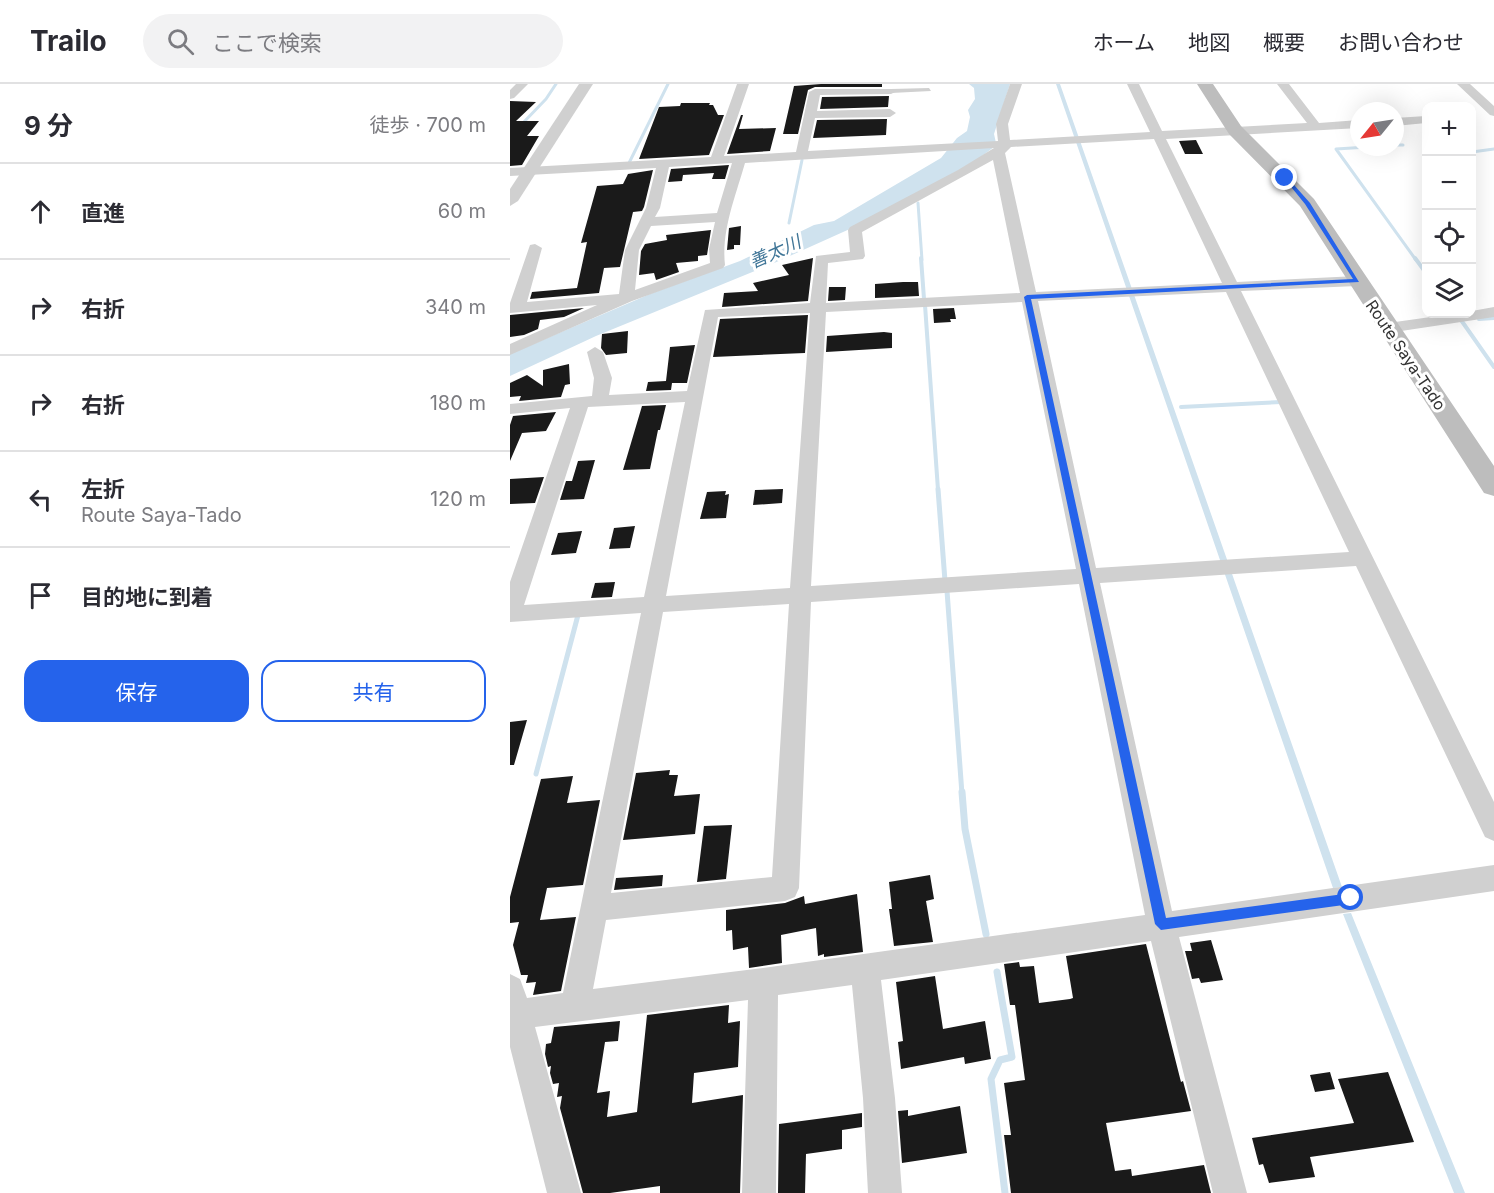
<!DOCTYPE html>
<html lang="ja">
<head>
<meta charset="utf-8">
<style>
  :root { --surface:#fff; --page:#f2f2f3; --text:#2b2b33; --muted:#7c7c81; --line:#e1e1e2; --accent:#2563eb }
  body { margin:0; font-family:Inter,"Noto Sans JP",sans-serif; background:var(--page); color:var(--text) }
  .controls { position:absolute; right:18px; top:18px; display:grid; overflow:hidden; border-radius:12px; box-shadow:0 6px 24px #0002 }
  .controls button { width:54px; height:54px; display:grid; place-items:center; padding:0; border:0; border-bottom:2px solid var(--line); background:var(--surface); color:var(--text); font:30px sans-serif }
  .compass { position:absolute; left:840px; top:18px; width:54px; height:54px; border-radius:50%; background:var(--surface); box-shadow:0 6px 24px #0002; rotate:240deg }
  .stop { position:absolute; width:18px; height:18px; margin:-14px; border:4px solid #2563eb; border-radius:50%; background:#fff }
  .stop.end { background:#2563eb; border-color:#fff; box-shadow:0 2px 6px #0008 }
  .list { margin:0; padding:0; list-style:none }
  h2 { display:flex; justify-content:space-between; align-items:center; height:78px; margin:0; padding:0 24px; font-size:26px }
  h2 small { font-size:20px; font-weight:400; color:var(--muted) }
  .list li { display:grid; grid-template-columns:39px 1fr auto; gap:18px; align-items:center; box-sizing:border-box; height:96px; padding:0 24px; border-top:2px solid var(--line) }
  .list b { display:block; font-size:22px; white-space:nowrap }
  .list p { margin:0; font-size:20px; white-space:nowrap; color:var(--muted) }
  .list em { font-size:20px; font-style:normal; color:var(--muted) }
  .actions { display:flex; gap:12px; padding:18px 24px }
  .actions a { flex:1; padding:14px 0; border:2px solid var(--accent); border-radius:18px; text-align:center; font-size:21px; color:var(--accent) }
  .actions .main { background:var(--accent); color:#fff }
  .icon { flex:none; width:33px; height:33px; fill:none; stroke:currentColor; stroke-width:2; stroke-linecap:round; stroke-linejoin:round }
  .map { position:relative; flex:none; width:984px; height:1109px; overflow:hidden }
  header { display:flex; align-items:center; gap:36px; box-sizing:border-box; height:84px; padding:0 30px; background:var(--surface); border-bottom:2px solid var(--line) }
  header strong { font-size:28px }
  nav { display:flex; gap:33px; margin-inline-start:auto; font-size:21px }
  .search { width:420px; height:54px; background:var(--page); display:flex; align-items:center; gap:15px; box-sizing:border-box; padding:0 21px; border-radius:33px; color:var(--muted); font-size:22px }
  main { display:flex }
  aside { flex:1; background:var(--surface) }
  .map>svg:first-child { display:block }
</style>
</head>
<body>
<header>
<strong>Trailo</strong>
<div class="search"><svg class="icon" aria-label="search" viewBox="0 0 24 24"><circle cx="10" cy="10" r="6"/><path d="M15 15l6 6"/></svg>ここで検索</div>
<nav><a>ホーム</a><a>地図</a><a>概要</a><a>お問い合わせ</a></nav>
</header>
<main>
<aside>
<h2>9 分<small>徒歩 · 700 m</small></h2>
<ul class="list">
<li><svg class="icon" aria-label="ahead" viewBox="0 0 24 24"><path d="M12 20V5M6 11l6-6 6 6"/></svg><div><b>直進</b></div><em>60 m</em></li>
<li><svg class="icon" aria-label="right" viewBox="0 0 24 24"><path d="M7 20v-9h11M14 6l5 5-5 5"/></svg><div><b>右折</b></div><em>340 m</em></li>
<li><svg class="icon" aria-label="right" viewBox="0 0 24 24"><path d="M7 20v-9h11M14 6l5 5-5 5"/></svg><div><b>右折</b></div><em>180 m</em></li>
<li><svg class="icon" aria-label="left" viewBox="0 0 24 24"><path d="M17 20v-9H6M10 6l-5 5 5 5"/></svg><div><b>左折</b><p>Route Saya-Tado</p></div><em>120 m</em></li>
<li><svg class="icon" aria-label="arrive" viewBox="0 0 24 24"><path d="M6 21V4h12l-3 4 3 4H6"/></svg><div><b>目的地に到着</b></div></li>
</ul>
<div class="actions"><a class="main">保存</a><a>共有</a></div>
</aside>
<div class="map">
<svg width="984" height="1109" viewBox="0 0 984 1109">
  <rect width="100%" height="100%" fill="#fff"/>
  <path fill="#cfe2ee" d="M 459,0 L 500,0 L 484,50 L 486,59 L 484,63 L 460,81 L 362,135 L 262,180 L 86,252 L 0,292 L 0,270 L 140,210 L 230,177 L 304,141 L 324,137 L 431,74 L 447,54 L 457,47 L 460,33 L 458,26 L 465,15 L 464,4 Z
    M 546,0 L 550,0 L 569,54 L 832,803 L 823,804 Z
    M 841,829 L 955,1109 L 944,1109 L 833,830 Z"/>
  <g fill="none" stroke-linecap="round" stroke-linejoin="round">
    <path stroke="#cfe2ee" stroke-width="3" d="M 11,41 L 36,15 L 46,0
      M 885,61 L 893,61
      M 858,63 L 826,65 L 906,176
      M 962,68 L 984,65
      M 119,79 L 158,0
      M 408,119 L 412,176
      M 279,139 L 292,76"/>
    <path stroke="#cfe2ee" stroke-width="4" d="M 411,174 L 414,215
      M 905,174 L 916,189
      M 415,221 L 428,406
      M 969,235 L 984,234
      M 951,236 L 984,283
      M 671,323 L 771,318"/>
    <path stroke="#cfe2ee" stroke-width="5" d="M 428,405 L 435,497
      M 437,507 L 452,710
      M 26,690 L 68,531 L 66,531"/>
    <path stroke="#cfe2ee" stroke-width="7" d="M 452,708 L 455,745 L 476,850
      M 487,888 L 502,973 L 490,976 L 481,995 L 495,1109"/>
  </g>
  <path fill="#1a1a1a" d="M 311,0 L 372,0 L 372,3 L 305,3 L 298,6 L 288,50 L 273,50 L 284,2 Z
    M 379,12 L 378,23 L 310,25 L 312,13 Z
    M 0,17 L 26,18 L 6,37 L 29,37 L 17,52 L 29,52 L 12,81 L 0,82 Z
    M 171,19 L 200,19 L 199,21 L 203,21 L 208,31 L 214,31 L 199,71 L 129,75 L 149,23 L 170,22 Z
    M 231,31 L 233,31 L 229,45 L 266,44 L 260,67 L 217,70 Z
    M 377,35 L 376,51 L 303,54 L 307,36 Z
    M 686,56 L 693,70 L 675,70 L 669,57 Z
    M 219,81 L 215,95 L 202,95 L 204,89 L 173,91 L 172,97 L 158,98 L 161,85 Z
    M 143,86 L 134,123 L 132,127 L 123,128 L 110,183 L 94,184 L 89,209 L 20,215 L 22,208 L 67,204 L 77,158 L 71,159 L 87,102 L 113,100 L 118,90 Z
    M 231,142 L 230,161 L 224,161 L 224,165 L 217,166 L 219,144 Z
    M 201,146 L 197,171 L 188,172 L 188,177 L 166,179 L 169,188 L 149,195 L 146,196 L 144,189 L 129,191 L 131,167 L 135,160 L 157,156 L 156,151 Z
    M 303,174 L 298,217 L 212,223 L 214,209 L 248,207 L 243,199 L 279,191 L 272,181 Z
    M 393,198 L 408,198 L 409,212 L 365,214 L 365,200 Z
    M 319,203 L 336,203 L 335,216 L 318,217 Z
    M 74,224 L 54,233 L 30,236 L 28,245 L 14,251 L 0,253 L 0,231 Z
    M 444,224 L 446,235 L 440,235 L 441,238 L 424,239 L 423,225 Z
    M 298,231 L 295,269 L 203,273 L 210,235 Z
    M 118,247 L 117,269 L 96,271 L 91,264 L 92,250 Z
    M 374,248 L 382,249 L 382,264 L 316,268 L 317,252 Z
    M 185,261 L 177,299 L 162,299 L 161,306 L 136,307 L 138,298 L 156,297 L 160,263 Z
    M 59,280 L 60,300 L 55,301 L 51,313 L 9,317 L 11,312 L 0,313 L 0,299 L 17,291 L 33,302 L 33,286 Z
    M 156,321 L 150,346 L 148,346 L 140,385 L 113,386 L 132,322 Z
    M 46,328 L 36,347 L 12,349 L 0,377 L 0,341 L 3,332 Z
    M 85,376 L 74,415 L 50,416 L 56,397 L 62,397 L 68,377 Z
    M 34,393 L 25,419 L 0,420 L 0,395 Z
    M 273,405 L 272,419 L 243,421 L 245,406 Z
    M 216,407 L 215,411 L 219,410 L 216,434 L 190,435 L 197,408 Z
    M 125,442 L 120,464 L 99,465 L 104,444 Z
    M 72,447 L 66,469 L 41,471 L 48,449 Z
    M 105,498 L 102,513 L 81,514 L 85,499 Z
    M 17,636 L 4,681 L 0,681 L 0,638 Z
    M 160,686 L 159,691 L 168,691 L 164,712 L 190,710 L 185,750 L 113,756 L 126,689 Z
    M 63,692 L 57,719 L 90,716 L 73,801 L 37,804 L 30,836 L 66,833 L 51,907 L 23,911 L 26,898 L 16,899 L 18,891 L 11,891 L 3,861 L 9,838 L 0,839 L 0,813 L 31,695 Z
    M 222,741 L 216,795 L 187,798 L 194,742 Z
    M 153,791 L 152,802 L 104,806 L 106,794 Z
    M 420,791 L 424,815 L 416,817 L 423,858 L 384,862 L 379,825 L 382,825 L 379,798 Z
    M 347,810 L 353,868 L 314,873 L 314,870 L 308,872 L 306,844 L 271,851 L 272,879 L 239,884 L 238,863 L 223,866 L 222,846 L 216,847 L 216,826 L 275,819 L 294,812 L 295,820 Z
    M 701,856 L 713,896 L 691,899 L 689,894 L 682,895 L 675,867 L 682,867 L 680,859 Z
    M 636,860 L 671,998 L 673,997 L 681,1027 L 596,1039 L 605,1087 L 621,1085 L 622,1092 L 694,1081 L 701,1109 L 501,1109 L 494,1051 L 501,1051 L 494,999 L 515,996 L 505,921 L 500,921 L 494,880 L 509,878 L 510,883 L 524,882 L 529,919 L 560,915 L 563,914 L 556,872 Z
    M 425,892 L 433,945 L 475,937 L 481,975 L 455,980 L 454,973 L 391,985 L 388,958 L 393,957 L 386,898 Z
    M 219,921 L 218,939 L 230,937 L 228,983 L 184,989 L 182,1019 L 233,1011 L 230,1109 L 150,1109 L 150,1102 L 100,1109 L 73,1109 L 50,1024 L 52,1012 L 47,1013 L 49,999 L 43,1000 L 40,989 L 41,982 L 38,983 L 35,970 L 36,960 L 41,959 L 44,943 L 110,937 L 108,957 L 95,958 L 87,1009 L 100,1007 L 97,1033 L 127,1028 L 137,931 Z
    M 820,988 L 825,1005 L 805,1008 L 800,991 Z
    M 878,988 L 904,1058 L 800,1073 L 805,1093 L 759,1099 L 753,1080 L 749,1081 L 742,1054 L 844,1039 L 828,995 Z
    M 450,1022 L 457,1069 L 392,1079 L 388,1027 L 398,1026 L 398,1032 Z
    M 352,1029 L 352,1043 L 332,1046 L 332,1065 L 296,1070 L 295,1109 L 268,1109 L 269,1040 Z"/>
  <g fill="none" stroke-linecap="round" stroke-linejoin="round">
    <path fill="#d0d0d0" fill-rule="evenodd" d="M 419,4 L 421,7 L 381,9 L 378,7 L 381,5 Z"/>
    <path fill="#d0d0d0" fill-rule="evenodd" d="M 6,0 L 18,0 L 4,14 L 0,15 L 0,6 Z
      M 227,0 L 239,0 L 214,72 L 286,68 L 299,8 L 305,5 L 385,5 L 387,7 L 381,10 L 310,11 L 307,27 L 380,25 L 386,29 L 380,33 L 305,34 L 298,67 L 488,57 L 486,40 L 500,0 L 512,0 L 498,40 L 500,56 L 640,48 L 617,0 L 629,0 L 652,47 L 797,39 L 767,0 L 779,0 L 809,39 L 849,36 L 849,44 L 656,55 L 727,198 L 847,192 L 855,197 L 847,202 L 731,207 L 984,718 L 984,757 L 975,753 L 846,482 L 590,499 L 662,827 L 984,781 L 984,807 L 669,853 L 737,1109 L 703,1109 L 641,857 L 371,896 L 385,1014 L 392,1109 L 358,1109 L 353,1014 L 342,901 L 268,911 L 266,1109 L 232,1109 L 238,916 L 25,943 L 71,1109 L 37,1109 L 0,963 L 0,890 L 10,895 L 17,914 L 53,909 L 131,529 L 0,538 L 0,498 L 60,324 L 0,330 L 0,320 L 82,312 L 84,294 L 77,268 L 85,263 L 93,268 L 102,294 L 99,311 L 177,307 L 195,226 L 300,219 L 306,172 L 340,168 L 338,146 L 340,143 L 448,86 L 484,64 L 235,79 C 226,111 211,147 215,181 L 213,184 L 122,217 L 0,271 L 0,260 L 87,221 L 0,229 L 0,219 L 20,161 L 25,160 L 32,164 L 17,218 L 109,210 L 115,166 L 136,124 L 146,84 L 0,92 L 0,84 L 201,73 ZM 644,55 L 712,199 L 526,208 L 495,69 L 501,63 ZM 483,76 L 510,209 L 316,219 L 318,179 L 353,175 L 355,172 L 352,148 ZM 222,79 L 207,129 L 145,133 L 150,124 L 159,83 ZM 205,138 L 199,165 L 200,179 L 125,206 L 129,166 L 141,142 ZM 716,208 L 839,468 L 586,484 L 528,217 ZM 512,218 L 566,485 L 301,502 L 316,228 ZM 300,229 L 280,504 L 156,512 L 208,233 ZM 175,318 L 134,513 L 14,521 L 78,323 ZM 569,500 L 635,831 L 253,884 L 83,905 L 96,836 L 275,817 L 285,813 L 289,804 L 301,518 ZM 279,520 L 262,793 L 101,809 L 153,528 Z
      M 947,0 L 960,0 L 984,22 L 984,32 L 980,31 Z
      M 916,32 L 916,39 L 885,42 L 885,34 Z
      M 984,223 L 984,233 L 878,249 L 870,244 L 878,239 L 942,230 L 962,230 L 962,227 Z"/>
    <path fill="#d0d0d0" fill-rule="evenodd" d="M 69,0 L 83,0 L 8,117 L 0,122 L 0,105 Z"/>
    <path fill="#bdbdbd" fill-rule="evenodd" d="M 687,0 L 703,0 L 731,42 L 804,115 L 984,382 L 984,412 L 974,409 L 790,122 L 719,50 Z"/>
  </g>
  <path fill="#2563eb" d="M 773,93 L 777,93 L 800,119 L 849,198 L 521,215 L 656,834 L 841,809 L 847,814 L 841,820 L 651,846 L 645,840 L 514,213 L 517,211 L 843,195 L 795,120 Z"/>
  <g text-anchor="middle" stroke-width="6" stroke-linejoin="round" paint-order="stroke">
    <g font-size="16" fill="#333" stroke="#fff">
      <text transform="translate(896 271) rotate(56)" y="6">Route Saya-Tado</text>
    </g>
    <g font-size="18" font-style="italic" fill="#3f7597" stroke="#fff">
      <text transform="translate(265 168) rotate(-24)" y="6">善太川</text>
    </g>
  </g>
</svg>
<div class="controls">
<button>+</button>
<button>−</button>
<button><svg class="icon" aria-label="locate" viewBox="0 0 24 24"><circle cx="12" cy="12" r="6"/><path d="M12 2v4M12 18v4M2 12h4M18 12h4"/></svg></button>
<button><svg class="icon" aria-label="layers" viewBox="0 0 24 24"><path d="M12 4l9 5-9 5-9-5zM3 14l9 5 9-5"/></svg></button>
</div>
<svg class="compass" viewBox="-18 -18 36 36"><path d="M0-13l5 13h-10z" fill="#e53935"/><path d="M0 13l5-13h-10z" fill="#7c7c81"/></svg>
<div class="stop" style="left:841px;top:814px"></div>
<div class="stop end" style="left:775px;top:94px"></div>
</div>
</main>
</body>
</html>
